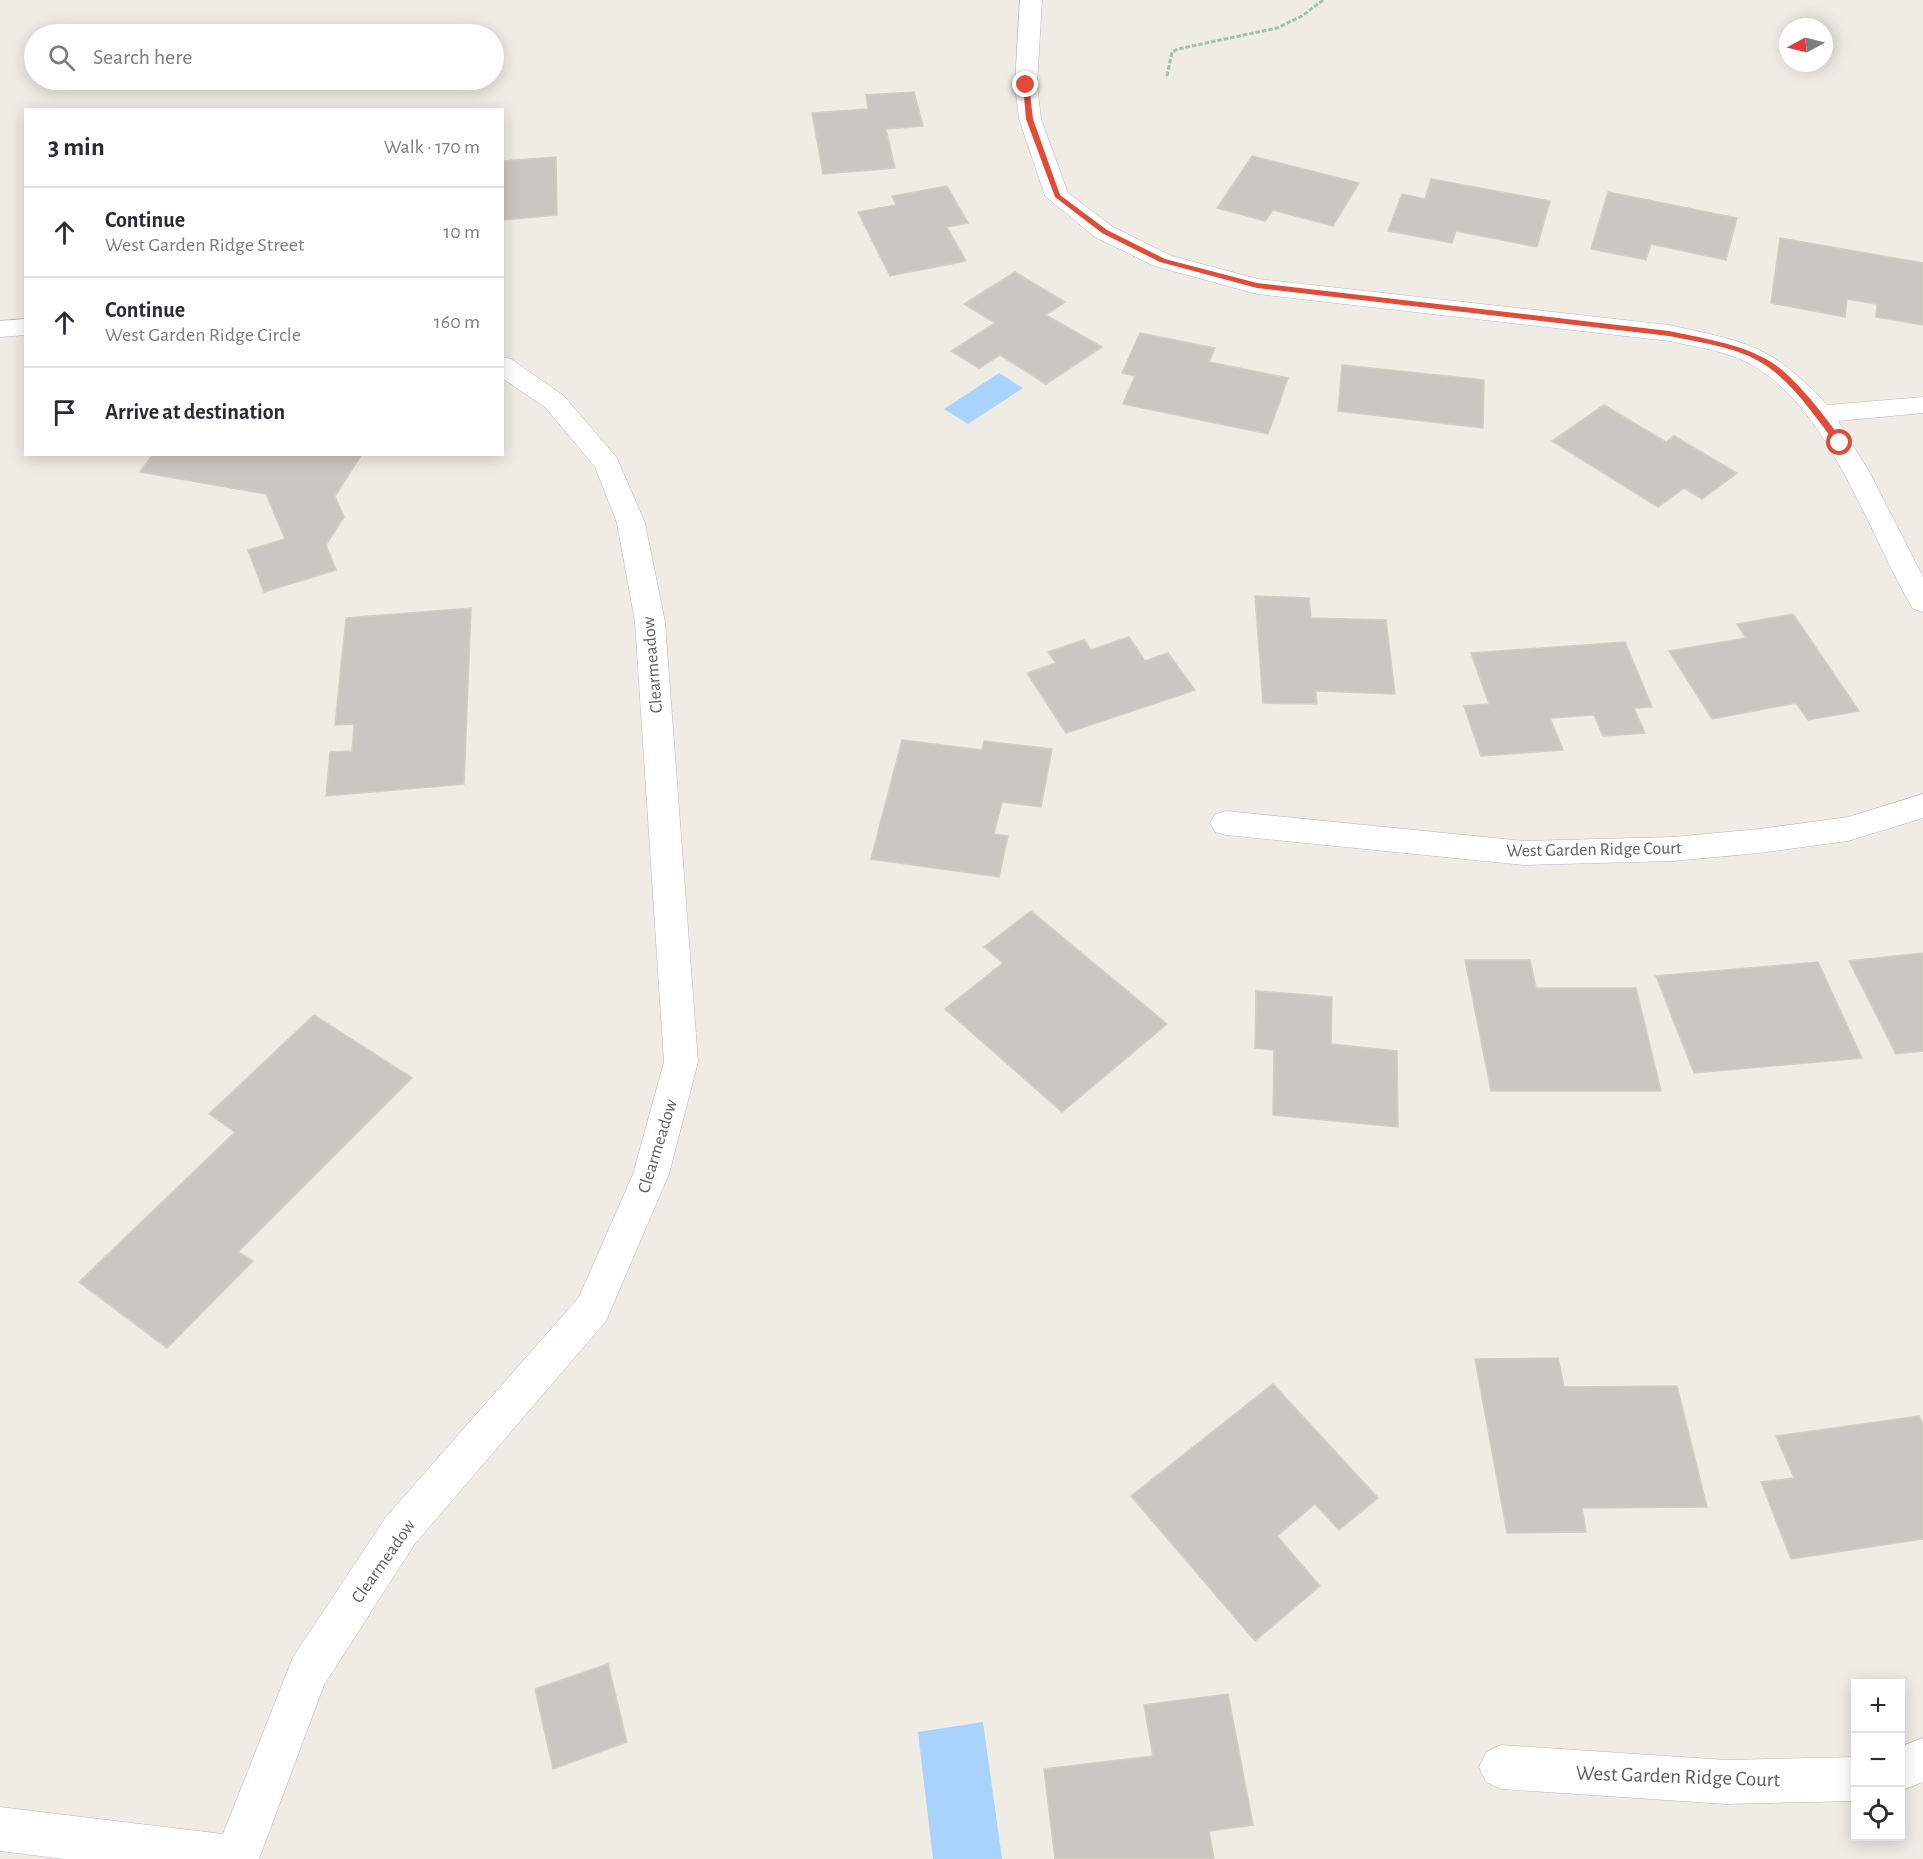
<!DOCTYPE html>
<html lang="en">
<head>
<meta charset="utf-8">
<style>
  :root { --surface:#fff; --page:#f7f7f7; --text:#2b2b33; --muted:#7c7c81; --line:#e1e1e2 }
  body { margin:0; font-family:"Alegreya Sans",sans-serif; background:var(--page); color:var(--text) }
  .controls { position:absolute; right:18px; bottom:18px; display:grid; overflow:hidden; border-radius:0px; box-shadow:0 3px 15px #0003 }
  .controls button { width:54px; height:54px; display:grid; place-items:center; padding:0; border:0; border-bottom:2px solid var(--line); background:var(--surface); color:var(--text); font:30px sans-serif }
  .compass { position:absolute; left:1779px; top:18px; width:54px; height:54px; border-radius:50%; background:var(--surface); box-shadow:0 3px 15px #0003; rotate:263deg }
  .stop { position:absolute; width:18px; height:18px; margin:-14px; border:4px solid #e14b38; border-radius:50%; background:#fff }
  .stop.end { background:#e14b38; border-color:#fff; box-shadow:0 2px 6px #0008 }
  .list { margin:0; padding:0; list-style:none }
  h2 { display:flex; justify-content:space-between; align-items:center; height:78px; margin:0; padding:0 24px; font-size:26px }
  h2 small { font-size:20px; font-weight:400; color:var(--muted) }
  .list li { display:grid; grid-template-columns:39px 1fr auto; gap:18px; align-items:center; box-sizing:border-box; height:90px; padding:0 24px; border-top:2px solid var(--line) }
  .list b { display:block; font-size:22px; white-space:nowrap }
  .list p { margin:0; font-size:20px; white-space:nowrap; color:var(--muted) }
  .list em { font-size:20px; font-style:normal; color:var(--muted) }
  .icon { flex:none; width:33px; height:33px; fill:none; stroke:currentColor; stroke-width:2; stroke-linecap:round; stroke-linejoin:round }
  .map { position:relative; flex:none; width:1923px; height:1859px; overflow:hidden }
  .search { position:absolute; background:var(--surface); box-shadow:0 3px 15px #0003; left:24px; top:24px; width:480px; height:66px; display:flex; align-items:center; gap:15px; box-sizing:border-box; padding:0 21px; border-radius:33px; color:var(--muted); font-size:22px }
  .panel { position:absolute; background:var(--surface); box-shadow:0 3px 15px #0003; left:24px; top:108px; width:480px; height:348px; border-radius:0px }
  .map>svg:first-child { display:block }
</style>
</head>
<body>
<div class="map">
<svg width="1923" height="1859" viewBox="0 0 1923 1859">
  <rect width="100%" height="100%" fill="#eeece5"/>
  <path fill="#a8d4fb" d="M 999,373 L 1023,388 L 968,424 L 944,409 Z
    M 983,1722 L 1002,1859 L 933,1859 L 918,1732 Z"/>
  <path fill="#cac7c2" stroke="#d3cec3" stroke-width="1.5" d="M 914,92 L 923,126 L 886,129 L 895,168 L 823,174 L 812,113 L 868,109 L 866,95 Z
    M 1252,156 L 1359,183 L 1333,226 L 1273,210 L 1265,221 L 1217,208 Z
    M 556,157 L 557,215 L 502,220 L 502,161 Z
    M 1431,179 L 1550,201 L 1537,247 L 1456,231 L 1452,243 L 1388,231 L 1402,194 L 1425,199 Z
    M 947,186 L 968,223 L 947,227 L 966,261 L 890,276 L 858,212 L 896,205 L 892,196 Z
    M 1608,192 L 1737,218 L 1726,260 L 1651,244 L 1646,260 L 1591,249 Z
    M 1780,238 L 1923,263 L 1923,325 L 1876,317 L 1877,304 L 1847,299 L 1845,317 L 1771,303 Z
    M 1015,272 L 1065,302 L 1046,315 L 1102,347 L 1046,384 L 1000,355 L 979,368 L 951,351 L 995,323 L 964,304 Z
    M 1140,333 L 1215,348 L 1209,362 L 1288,378 L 1268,434 L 1123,404 L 1135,376 L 1122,373 Z
    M 1342,365 L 1484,380 L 1483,428 L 1338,411 Z
    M 1604,405 L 1666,442 L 1674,436 L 1737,473 L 1702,499 L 1684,488 L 1658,507 L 1552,441 Z
    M 153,454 L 362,454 L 335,496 L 344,517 L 326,545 L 336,570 L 264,592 L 248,550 L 285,539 L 266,494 L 140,472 Z
    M 1255,596 L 1309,598 L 1311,618 L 1386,620 L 1395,694 L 1316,691 L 1317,704 L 1263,703 Z
    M 471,608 L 464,784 L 326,796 L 330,752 L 352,751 L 354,724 L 335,725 L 346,618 Z
    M 1793,614 L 1859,711 L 1808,720 L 1796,703 L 1712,719 L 1669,651 L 1746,638 L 1737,624 Z
    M 1129,637 L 1145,661 L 1168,653 L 1195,690 L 1066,733 L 1027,673 L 1056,663 L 1048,652 L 1084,640 L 1091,650 Z
    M 1625,642 L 1652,707 L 1634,708 L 1645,733 L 1603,736 L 1594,715 L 1550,718 L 1563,750 L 1481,756 L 1464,706 L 1489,704 L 1471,653 Z
    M 902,740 L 982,750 L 984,741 L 1052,749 L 1041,807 L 1002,802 L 994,834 L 1008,836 L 999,877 L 871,859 Z
    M 1031,911 L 1167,1024 L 1062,1112 L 945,1009 L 1003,963 L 984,947 Z
    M 1923,953 L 1923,1051 L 1896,1054 L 1849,961 Z
    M 1465,960 L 1530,960 L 1536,988 L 1636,988 L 1661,1091 L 1491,1091 Z
    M 1818,962 L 1862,1058 L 1694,1073 L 1656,976 Z
    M 1256,991 L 1332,997 L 1331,1044 L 1397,1051 L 1398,1127 L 1273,1115 L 1274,1050 L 1255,1048 Z
    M 314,1015 L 412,1078 L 238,1252 L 253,1261 L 167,1348 L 79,1282 L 235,1132 L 209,1114 Z
    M 1558,1358 L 1564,1387 L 1677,1386 L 1707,1507 L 1582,1508 L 1586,1532 L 1507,1533 L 1475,1359 Z
    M 1273,1384 L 1378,1498 L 1339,1530 L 1315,1504 L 1277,1536 L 1320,1586 L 1255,1641 L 1131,1496 Z
    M 1919,1416 L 1923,1424 L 1923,1539 L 1791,1559 L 1761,1482 L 1794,1478 L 1776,1436 Z
    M 608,1664 L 627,1742 L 553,1769 L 535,1689 Z
    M 1228,1694 L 1253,1825 L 1209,1831 L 1214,1859 L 1055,1859 L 1044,1769 L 1153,1756 L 1144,1705 Z"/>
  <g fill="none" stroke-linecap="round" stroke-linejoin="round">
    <g stroke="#b2b5b9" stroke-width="1">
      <path id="minor" d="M 1020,0 L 1042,0 L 1037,85 L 1041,119 L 1068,193 L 1113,227 L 1172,256 L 1258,279 L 1669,325 C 1746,342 1771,344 1827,405 L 1923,397 L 1923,413 L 1838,421 L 1870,473 L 1923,577 L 1923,612 L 1913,609 L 1909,602 C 1866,527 1827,404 1748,363 C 1724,350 1695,347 1669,341 L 1257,294 L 1154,266 L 1095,237 L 1045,196 L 1019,119 L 1015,85 Z
        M 26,319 L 26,335 L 0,337 L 0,321 Z
        M 502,357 L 511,359 L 564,396 L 617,458 L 645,523 L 665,622 L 698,1062 L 669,1174 L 606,1321 L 414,1545 L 324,1685 L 259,1859 L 64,1859 L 0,1851 L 0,1807 L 223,1834 L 293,1657 L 386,1517 L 579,1297 L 633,1174 L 664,1062 L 635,622 L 617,523 L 595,467 L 546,408 L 502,378 Z
        M 1923,794 L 1923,818 L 1848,841 L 1759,853 L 1673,861 L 1524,865 L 1226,835 L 1215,832 L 1210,823 L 1215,814 L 1226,811 L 1524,841 L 1673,837 L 1759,829 L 1848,817 Z
        M 1923,1738 L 1923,1782 L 1900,1791 L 1900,1747 Z
        M 1501,1745 L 1726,1760 L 1856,1757 L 1856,1801 L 1726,1804 L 1501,1789 L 1486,1782 L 1479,1767 L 1486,1752 Z"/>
    </g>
    <path stroke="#9cc5a9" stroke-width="3" stroke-dasharray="4.5 2" stroke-linecap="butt" d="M 1167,76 L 1172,52 L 1178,49 L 1277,28 L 1302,16 L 1323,0"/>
    <use href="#minor" fill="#fff" fill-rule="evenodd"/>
  </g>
  <path fill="#e14b38" d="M 1026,83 L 1029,85 L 1033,119 L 1060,195 L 1107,230 L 1165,259 L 1257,283 L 1669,331 C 1701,338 1737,343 1766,359 C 1793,373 1826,418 1844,443 L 1837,445 C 1815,417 1793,382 1762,363 C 1737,347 1697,342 1669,336 L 1257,288 L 1160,262 L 1102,233 L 1055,197 L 1026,119 L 1023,85 Z"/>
  <g text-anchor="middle" stroke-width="4.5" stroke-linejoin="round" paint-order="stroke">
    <g font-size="18" fill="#5d6064" stroke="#fff">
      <text transform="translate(652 665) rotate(-95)" y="6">Clearmeadow</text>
      <text transform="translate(1594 849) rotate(-1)" y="6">West Garden Ridge Court</text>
      <text transform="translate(657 1146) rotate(-73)" y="6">Clearmeadow</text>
      <text transform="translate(383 1561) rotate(-55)" y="6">Clearmeadow</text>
    </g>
    <g font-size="21" fill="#5d6064" stroke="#fff">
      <text transform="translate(1678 1776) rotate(2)" y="7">West Garden Ridge Court</text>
    </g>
  </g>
</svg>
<div class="controls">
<button>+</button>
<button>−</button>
<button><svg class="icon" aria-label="locate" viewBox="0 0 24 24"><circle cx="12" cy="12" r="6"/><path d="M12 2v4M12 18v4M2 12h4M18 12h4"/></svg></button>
</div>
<svg class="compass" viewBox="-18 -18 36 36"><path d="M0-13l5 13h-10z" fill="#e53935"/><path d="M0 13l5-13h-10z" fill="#7c7c81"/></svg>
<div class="stop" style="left:1840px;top:443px"></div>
<div class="stop end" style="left:1026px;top:85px"></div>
<div class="search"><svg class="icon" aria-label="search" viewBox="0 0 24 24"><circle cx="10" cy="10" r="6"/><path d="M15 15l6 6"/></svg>Search here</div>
<section class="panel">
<h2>3 min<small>Walk · 170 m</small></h2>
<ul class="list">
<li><svg class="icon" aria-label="ahead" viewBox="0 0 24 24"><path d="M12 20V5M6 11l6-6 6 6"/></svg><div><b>Continue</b><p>West Garden Ridge Street</p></div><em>10 m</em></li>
<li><svg class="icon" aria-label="ahead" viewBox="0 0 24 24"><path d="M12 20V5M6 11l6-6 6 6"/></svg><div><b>Continue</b><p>West Garden Ridge Circle</p></div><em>160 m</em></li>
<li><svg class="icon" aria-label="arrive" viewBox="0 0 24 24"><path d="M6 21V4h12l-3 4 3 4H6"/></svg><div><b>Arrive at destination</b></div></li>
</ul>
</section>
</div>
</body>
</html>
